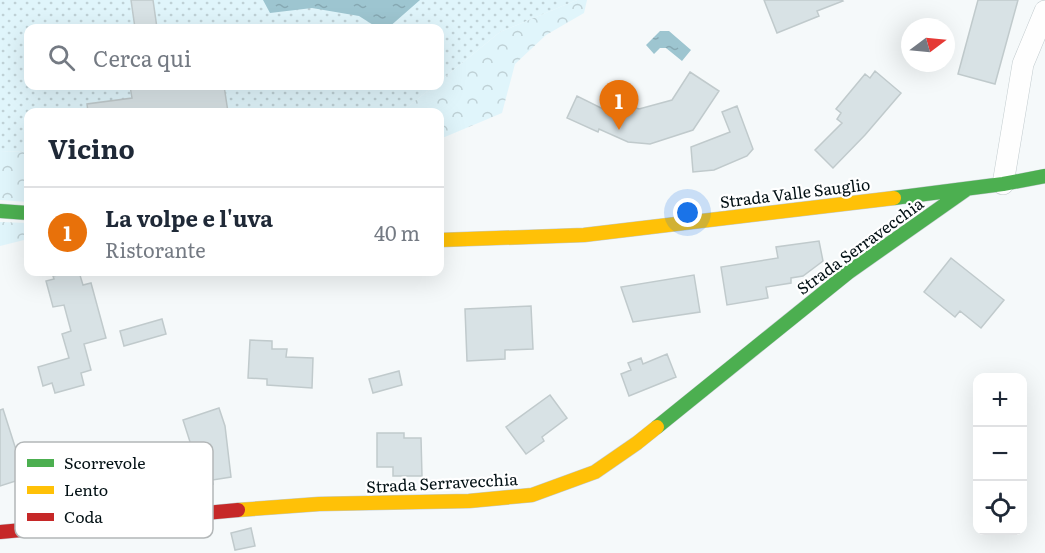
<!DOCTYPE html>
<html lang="it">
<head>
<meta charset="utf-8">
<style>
  :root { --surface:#fff; --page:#f6f6f7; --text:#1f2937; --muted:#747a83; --line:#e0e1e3; --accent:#0b8043 }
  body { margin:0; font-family:Literata,serif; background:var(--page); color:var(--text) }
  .controls { position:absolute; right:18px; bottom:18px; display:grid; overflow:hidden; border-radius:12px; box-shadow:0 6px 24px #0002 }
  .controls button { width:54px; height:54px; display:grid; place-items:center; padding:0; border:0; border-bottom:2px solid var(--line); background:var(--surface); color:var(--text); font:30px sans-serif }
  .compass { position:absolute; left:901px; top:18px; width:54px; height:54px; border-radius:50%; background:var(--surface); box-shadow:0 6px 24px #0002; rotate:74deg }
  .you { position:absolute; left:688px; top:213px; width:21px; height:21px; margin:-15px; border:4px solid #fff; border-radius:50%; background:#1a73e8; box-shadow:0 0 0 9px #1a73e833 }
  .badge { display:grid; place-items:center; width:39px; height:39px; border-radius:50%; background:var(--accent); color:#fff; font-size:20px; font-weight:700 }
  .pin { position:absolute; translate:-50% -50px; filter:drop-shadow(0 2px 3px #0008) }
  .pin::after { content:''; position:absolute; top:32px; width:21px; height:18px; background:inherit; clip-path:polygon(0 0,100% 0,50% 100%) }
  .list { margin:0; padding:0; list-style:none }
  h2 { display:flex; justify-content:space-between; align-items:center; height:78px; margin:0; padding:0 24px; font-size:26px }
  h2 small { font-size:20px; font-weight:400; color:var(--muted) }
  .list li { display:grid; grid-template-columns:39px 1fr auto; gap:18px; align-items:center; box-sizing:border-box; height:90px; padding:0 24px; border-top:2px solid var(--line) }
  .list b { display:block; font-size:22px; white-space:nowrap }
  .list p { margin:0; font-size:20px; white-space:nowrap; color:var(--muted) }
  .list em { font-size:20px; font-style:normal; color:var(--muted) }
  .icon { flex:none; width:33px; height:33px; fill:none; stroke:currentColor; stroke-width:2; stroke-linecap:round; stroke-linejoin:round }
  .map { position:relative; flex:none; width:1045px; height:553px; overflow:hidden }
  .search { position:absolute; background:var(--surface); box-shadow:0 6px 24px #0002; left:24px; top:24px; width:420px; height:66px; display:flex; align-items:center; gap:15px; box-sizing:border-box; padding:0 21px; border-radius:12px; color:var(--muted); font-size:22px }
  .panel { position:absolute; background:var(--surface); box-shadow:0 6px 24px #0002; left:24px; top:108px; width:420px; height:168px; border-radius:12px }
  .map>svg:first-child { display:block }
</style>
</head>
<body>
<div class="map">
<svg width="1045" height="553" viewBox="0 0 1045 553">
  <defs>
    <pattern id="grass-dots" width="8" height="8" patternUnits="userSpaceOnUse" patternTransform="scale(1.5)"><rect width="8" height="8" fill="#e0f5fb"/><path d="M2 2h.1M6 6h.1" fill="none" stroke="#bfd1d6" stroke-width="1.8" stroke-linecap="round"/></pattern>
    <pattern id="forest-crowns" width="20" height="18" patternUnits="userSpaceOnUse" patternTransform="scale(1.5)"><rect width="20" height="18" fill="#e0f5fb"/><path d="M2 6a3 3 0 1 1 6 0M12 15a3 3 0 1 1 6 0" fill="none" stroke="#bfd1d6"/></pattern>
    <pattern id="water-ripples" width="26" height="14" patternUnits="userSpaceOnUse" patternTransform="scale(1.5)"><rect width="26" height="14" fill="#9dc5d0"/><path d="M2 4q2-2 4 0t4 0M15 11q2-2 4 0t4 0" fill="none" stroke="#86a8b2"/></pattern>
  </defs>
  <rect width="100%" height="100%" fill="#f5f9fa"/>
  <path fill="url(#grass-dots)" d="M 0,0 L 577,0 L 500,32 L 440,81 L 440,28 L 28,28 L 28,86 L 434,86 L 401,112 L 28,112 L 28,152 L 0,151 Z"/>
  <path fill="url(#forest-crowns)" d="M 577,0 L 587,0 L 584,13 L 546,35 L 515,64 L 502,113 L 440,139 L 440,112 L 401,112 L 434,86 L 440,86 L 440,81 L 500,32 Z
    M 0,151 L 28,152 L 28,202 L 0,200 Z
    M 0,222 L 28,223 L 28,239 L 0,246 Z"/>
  <path fill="url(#water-ripples)" d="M 263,0 L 420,0 L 388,28 L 378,28 L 359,16 L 312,8 L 270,13 Z
    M 660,31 L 669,31 L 691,50 L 682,61 L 666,48 L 660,48 L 654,54 L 646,45 Z"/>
  <path fill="#d8e2e5" stroke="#c0cacc" stroke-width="1.5" d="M 131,0 L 153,0 L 157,28 L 135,28 Z
    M 764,0 L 842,0 L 843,1 L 817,11 L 819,16 L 777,33 Z
    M 978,0 L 1018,0 L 995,84 L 958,74 Z
    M 875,71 L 901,93 L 865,135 L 833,168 L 815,150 L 842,123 L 837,119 L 841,113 L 836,109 L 865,74 L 870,78 Z
    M 690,72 L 719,91 L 693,130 L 650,144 L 628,142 L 599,129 L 598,132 L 567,118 L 577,96 L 607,111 L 611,99 L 639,109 L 672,100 Z
    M 130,86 L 224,86 L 228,112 L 88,112 L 87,104 L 132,98 Z
    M 737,106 L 753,149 L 747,156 L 714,170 L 693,172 L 691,147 L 730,132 L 722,112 Z
    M 819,241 L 823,261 L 803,276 L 791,278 L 791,283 L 766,287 L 768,298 L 727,305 L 721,267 L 778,258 L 776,247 Z
    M 951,258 L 1004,300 L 981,328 L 960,311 L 955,317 L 924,292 Z
    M 70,272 L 79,272 L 83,285 L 91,283 L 106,338 L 84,344 L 91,370 L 81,373 L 84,385 L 55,393 L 52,383 L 43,386 L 38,367 L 69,358 L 62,334 L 71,331 L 64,305 L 53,307 L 46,281 L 54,279 L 53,276 Z
    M 694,275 L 700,312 L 633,322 L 621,287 Z
    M 531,306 L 533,349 L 505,350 L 505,359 L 467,361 L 465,309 Z
    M 162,319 L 166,334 L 124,346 L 120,331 Z
    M 250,340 L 272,341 L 272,349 L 287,349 L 286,357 L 313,358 L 312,388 L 267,385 L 267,379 L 248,378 Z
    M 667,354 L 676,377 L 629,396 L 621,374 L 631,370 L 628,363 L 641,358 L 643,364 Z
    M 399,371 L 402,385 L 373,393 L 369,379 Z
    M 550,395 L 567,418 L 542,437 L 544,441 L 526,454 L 506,427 Z
    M 219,408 L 225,426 L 231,477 L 212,480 L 213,484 L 150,492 L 147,460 L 154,459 L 153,452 L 192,448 L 183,420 Z
    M 3,409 L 25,478 L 0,486 L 0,410 Z
    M 377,433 L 404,433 L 404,438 L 421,438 L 422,476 L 393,476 L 393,467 L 377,467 Z
    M 251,528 L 255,546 L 235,550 L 231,533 Z"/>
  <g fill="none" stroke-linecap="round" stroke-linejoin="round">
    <g stroke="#c2cbce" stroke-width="22">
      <path id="street" d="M 1003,184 L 1023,64 L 1045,11"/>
    </g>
    <g stroke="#c2cbce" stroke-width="15">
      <path id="fast" d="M 894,198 L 1003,184 L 1045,176
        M 0,211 L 28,213
        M 657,427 L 849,272 L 967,189"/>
    </g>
    <g stroke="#c2cbce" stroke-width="15">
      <path id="slow" d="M 440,240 L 584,235 L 894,198
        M 238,510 L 319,504 L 469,501 L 532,495 L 595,472 L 637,443 L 657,427"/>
    </g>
    <g stroke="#c2cbce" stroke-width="15">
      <path id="jam" d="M 0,532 L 238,510"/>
    </g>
    <use href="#street" stroke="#fefefe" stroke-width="21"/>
    <use href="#fast" stroke="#4caf50" stroke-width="14"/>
    <use href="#slow" stroke="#ffc107" stroke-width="14"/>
    <use href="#jam" stroke="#c62828" stroke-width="14"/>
  </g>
  <g text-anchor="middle" stroke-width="4.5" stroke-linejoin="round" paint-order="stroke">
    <g font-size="16" fill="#021014" stroke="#fff">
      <text transform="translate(795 193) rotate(-7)" y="6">Strada Valle Sauglio</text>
      <text transform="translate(860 246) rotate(-36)" y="6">Strada Serravecchia</text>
      <text transform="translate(442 483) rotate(-3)" y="6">Strada Serravecchia</text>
    </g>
  </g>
  <rect x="15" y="442" width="198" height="96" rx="9" fill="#fff" stroke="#b3b7b8" stroke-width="1.5"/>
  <rect x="27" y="459" width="27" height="8" fill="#4caf50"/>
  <rect x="27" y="486" width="27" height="8" fill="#ffc107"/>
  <rect x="27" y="513" width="27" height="8" fill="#c62828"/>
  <g font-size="16" fill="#021014">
    <text x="64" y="469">Scorrevole</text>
    <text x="64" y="496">Lento</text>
    <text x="64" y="523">Coda</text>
  </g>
</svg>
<div class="controls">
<button>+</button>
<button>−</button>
<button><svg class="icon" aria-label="locate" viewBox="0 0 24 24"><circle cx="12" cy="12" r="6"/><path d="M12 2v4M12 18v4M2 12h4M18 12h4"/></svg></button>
</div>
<svg class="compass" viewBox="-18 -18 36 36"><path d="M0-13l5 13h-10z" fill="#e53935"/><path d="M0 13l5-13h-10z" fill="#747a83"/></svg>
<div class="you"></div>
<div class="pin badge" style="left:619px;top:130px;background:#e8710a">1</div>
<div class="search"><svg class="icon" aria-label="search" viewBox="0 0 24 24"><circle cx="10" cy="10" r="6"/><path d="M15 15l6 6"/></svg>Cerca qui</div>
<section class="panel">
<h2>Vicino<small></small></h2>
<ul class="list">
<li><span class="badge" style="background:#e8710a">1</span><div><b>La volpe e l'uva</b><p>Ristorante</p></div><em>40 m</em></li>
</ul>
</section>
</div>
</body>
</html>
